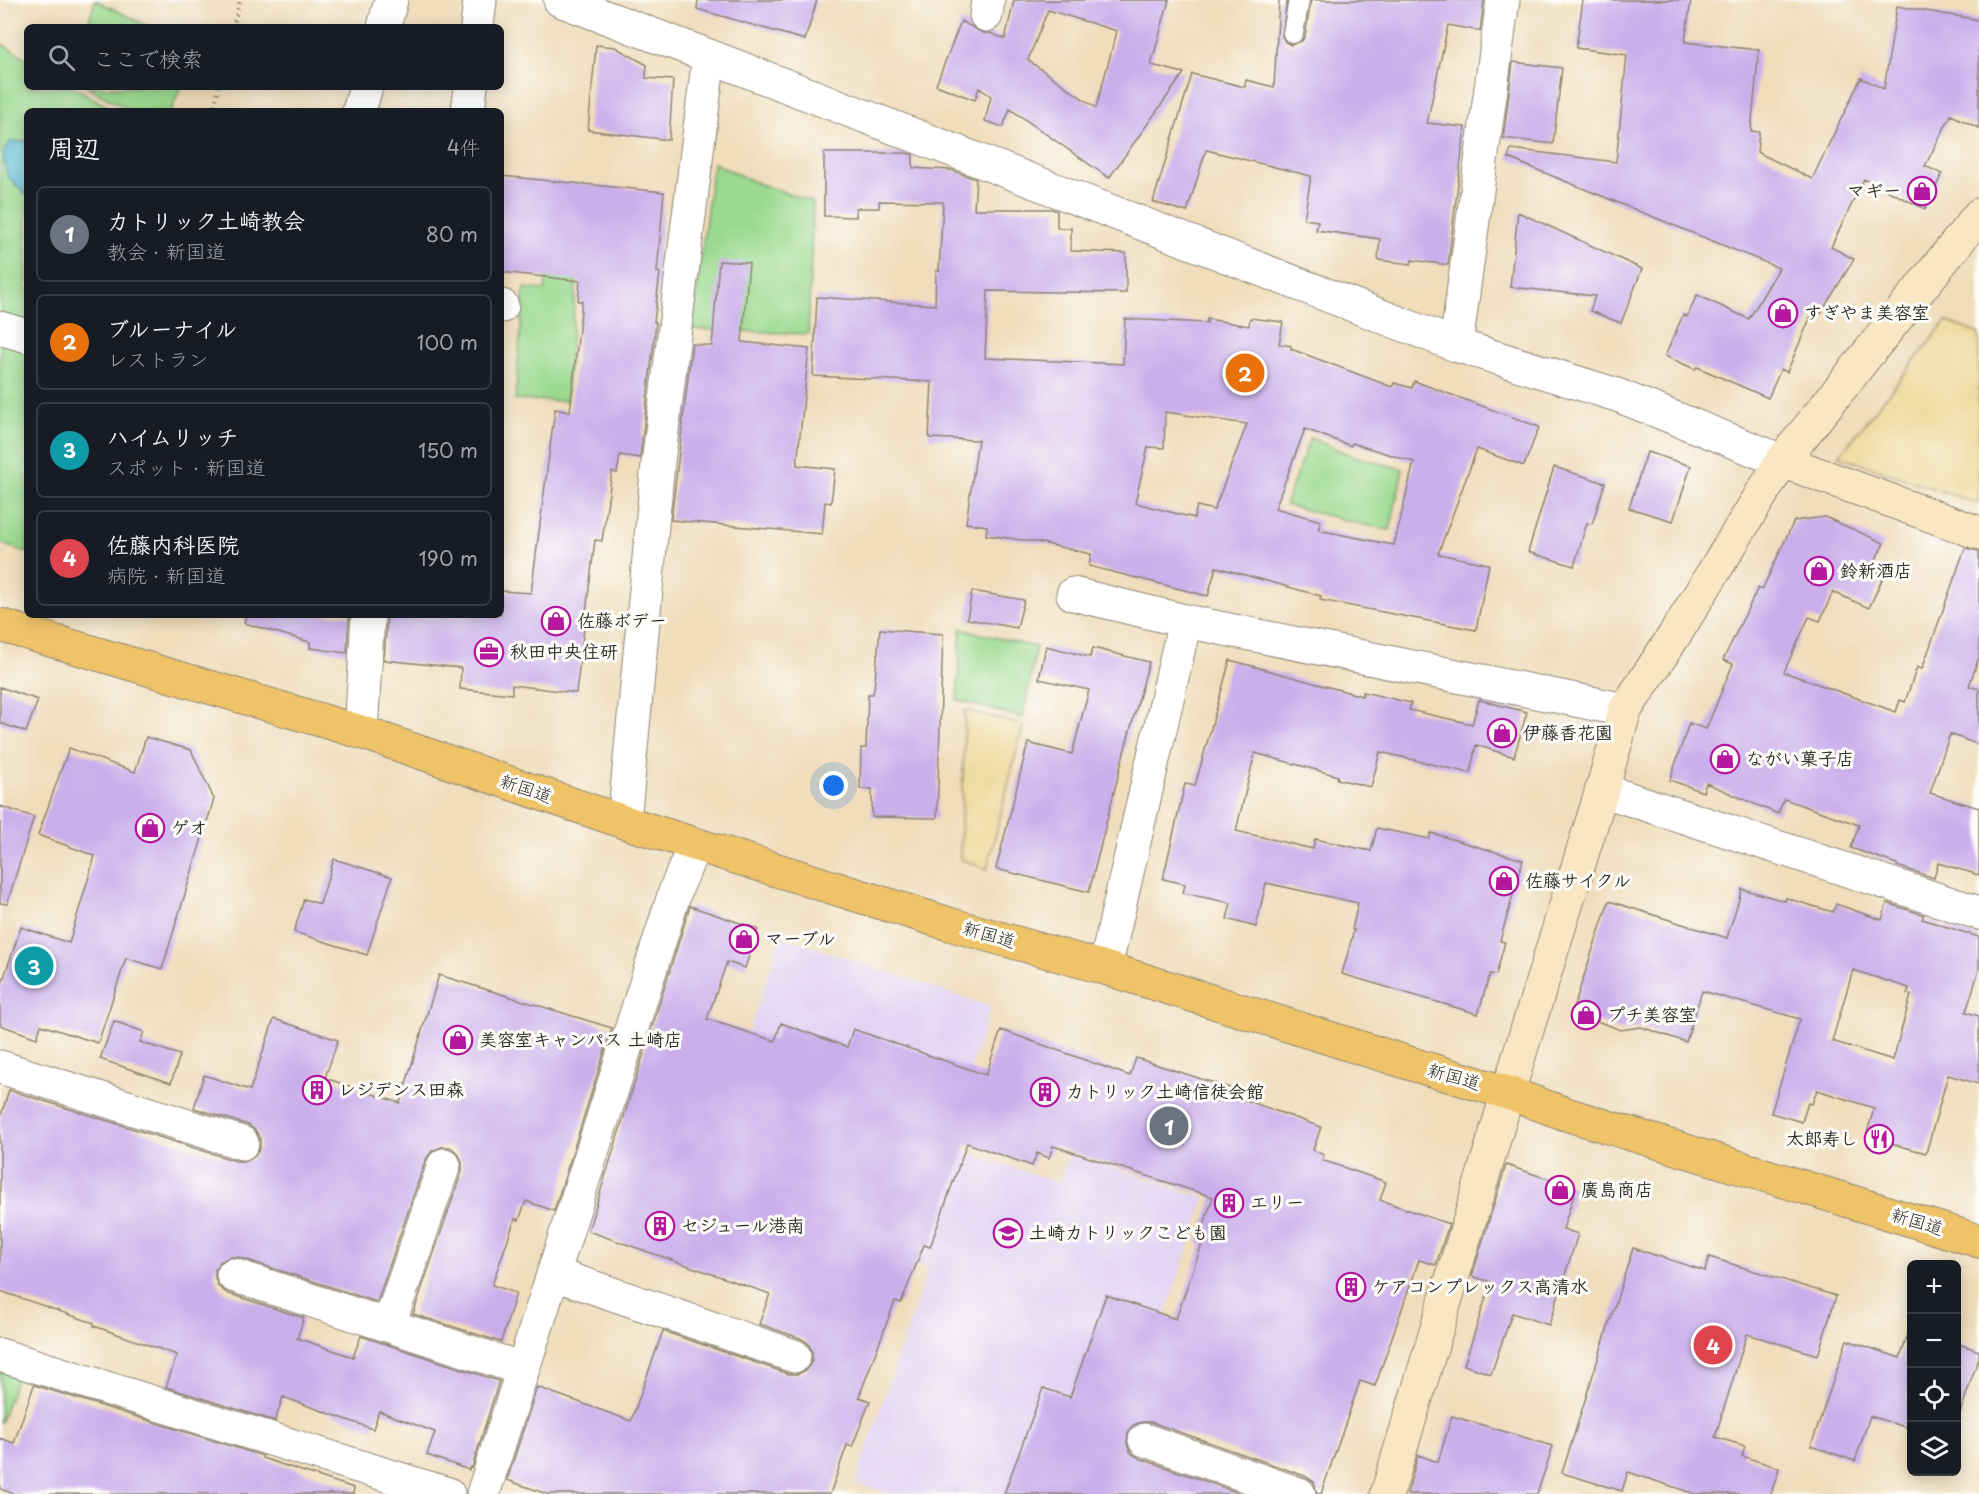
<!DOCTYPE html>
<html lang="ja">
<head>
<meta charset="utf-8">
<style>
  :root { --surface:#171b24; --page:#20242c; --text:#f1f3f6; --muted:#9ea1a6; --line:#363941; --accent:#db2777 }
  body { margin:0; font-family:"Playpen Sans","Klee One",sans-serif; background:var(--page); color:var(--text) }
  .controls { position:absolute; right:18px; bottom:18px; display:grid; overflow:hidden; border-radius:9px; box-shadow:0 3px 15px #0003 }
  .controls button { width:54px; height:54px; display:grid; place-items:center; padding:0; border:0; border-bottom:2px solid var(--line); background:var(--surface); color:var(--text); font:30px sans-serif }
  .you { position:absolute; left:834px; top:786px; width:21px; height:21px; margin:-15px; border:4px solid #fff; border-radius:50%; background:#1a73e8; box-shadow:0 0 0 9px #1a73e833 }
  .badge { display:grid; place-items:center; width:39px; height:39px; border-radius:50%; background:var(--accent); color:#fff; font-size:20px; font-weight:700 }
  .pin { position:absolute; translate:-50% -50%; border:3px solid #fff; box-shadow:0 2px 6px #0006 }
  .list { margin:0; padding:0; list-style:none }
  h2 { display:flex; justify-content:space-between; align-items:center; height:78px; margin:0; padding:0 24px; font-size:26px }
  h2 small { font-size:20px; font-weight:400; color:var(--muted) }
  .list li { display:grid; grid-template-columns:39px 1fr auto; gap:18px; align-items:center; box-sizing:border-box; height:96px; margin:0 12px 12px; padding:0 12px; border:2px solid var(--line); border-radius:9px }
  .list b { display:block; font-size:22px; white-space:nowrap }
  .list p { margin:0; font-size:20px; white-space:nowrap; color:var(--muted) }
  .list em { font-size:20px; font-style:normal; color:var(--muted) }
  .icon { flex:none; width:33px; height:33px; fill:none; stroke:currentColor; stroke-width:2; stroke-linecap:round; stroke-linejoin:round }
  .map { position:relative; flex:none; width:1979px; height:1494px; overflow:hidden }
  .search { position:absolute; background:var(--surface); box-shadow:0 3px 15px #0003; left:24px; top:24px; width:480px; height:66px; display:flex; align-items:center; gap:15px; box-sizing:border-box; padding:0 21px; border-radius:9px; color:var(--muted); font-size:22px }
  .panel { position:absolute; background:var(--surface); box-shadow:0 3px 15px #0003; left:24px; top:108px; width:480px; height:510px; border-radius:9px }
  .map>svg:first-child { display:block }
</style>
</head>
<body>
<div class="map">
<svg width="1979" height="1494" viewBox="0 0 1979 1494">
  <rect width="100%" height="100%" fill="#fdfcf7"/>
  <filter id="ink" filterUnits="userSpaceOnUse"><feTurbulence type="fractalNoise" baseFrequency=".0167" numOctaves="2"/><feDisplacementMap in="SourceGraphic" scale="12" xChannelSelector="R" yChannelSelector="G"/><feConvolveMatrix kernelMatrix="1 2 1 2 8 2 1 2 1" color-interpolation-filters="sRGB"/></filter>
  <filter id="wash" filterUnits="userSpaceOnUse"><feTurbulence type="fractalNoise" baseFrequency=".008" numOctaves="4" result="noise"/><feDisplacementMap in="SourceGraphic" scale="24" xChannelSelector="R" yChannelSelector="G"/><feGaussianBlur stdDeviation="1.35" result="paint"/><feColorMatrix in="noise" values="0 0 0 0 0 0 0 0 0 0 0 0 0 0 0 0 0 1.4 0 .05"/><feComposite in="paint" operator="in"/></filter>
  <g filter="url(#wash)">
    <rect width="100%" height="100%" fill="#efddbb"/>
    <path fill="#e2d4f3" d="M 781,936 L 991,1007 L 945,1145 L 1059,1183 L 1069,1153 L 1205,1198 L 1105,1494 L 890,1494 L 855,1483 L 928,1268 L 695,1190 Z"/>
    <path fill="#9ad98e" stroke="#62825c" stroke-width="1.5" d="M 95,0 L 150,27 L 87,27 Z
      M 0,43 L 27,59 L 27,87 L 74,87 L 115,111 L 27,111 L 27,141 L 10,142 L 22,192 L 27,195 L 27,323 L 0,314 Z
      M 86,87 L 181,87 L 171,111 L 132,111 Z
      M 713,163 L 757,183 L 813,202 L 808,334 L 692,329 Z
      M 551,246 L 578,261 L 566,401 L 515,400 L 524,288 L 545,290 Z
      M 0,340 L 27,348 L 27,553 L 0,543 Z
      M 1310,438 L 1353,456 L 1403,469 L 1390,530 L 1360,524 L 1285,505 Z
      M 961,629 L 1036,647 L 1023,718 L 957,700 Z
      M 0,1371 L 17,1377 L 0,1423 Z"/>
    <path fill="#eeda9e" stroke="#8c8264" stroke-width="1.5" d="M 1946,321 L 1979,334 L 1979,504 L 1839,456 Z
      M 965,710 L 1023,725 L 987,869 L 960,859 Z"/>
    <path fill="#58bbd7" stroke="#427381" stroke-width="1.5" d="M 27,141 L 27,195 L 7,176 L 3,153 L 10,142 Z"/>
    <g id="blocks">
      <path fill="#caafeb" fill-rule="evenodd" d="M 698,0 L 817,0 L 805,40 L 697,9 Z
        M 1014,0 L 1169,0 L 1151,65 L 1184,73 L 1109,178 L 1010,109 L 1003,127 L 985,121 L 991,96 L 979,88 L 975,100 L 936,85 L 961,21 L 983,33 L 990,33 L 1005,39 ZM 1048,10 L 1117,31 L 1096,108 L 1028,60 Z
        M 1279,0 L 1287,0 L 1282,36 L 1285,42 L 1291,45 L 1302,41 L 1305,36 L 1311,0 L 1484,0 L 1480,31 L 1448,25 L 1427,123 L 1465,127 L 1448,265 L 1412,260 L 1411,264 L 1378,260 L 1380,239 L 1316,230 L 1318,221 L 1304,219 L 1311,176 L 1206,150 L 1187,212 L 1153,202 L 1192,74 L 1245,87 L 1246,80 L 1274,87 Z
        M 1583,0 L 1691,0 L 1685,42 L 1759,50 L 1751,131 L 1759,132 L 1757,152 L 1812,179 L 1861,78 L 1884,89 L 1897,6 L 1979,20 L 1979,128 L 1951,115 L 1925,166 L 1942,174 L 1925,209 L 1864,179 L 1831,247 L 1854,259 L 1821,313 L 1814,309 L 1787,372 L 1781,369 L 1768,398 L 1697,367 L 1695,369 L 1665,356 L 1683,315 L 1687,317 L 1697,295 L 1749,319 L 1779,268 L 1508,158 L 1511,149 L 1616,162 L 1627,55 L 1576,48 Z
        M 596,45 L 615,47 L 647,65 L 646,78 L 673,80 L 669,140 L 588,130 Z
        M 1513,62 L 1562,68 L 1553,144 L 1503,138 Z
        M 824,153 L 907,153 L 913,155 L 913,168 L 951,170 L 976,179 L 974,209 L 1052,209 L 1057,211 L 1057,228 L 1071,228 L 1071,251 L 1126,253 L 1126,293 L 988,291 L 985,358 L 1123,364 L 1125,319 L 1207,323 L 1207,319 L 1249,326 L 1250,318 L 1283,322 L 1279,344 L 1291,346 L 1291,349 L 1392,387 L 1394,383 L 1412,388 L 1414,381 L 1539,427 L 1524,466 L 1477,449 L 1438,554 L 1489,564 L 1476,630 L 1320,600 L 1321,596 L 1216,567 L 1208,596 L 1089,566 L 1091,554 L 1037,542 L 986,535 L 987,526 L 966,523 L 978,440 L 929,438 L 932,382 L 813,376 L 817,297 L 935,305 L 936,271 L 939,271 L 943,202 L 879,201 L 879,208 L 856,208 L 856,217 L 824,216 ZM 1165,412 L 1247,424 L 1214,510 L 1197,506 L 1194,518 L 1135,503 L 1148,447 L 1164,448 ZM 1305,429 L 1351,446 L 1352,443 L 1414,462 L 1394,545 L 1318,530 L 1321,521 L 1275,508 Z
        M 501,176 L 664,192 L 657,272 L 660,273 L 654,322 L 656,322 L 654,341 L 640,458 L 620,455 L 617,473 L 612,472 L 602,541 L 595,540 L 576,693 L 512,685 L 512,694 L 460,689 L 461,668 L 384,660 L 387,615 L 501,615 L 501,591 L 531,593 L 555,409 L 570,412 L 582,301 L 578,301 L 580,281 L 501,272 Z
        M 1518,212 L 1642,269 L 1621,323 L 1590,311 L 1595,296 L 1510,287 Z
        M 719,261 L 749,263 L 742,342 L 809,349 L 797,465 L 835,469 L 831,503 L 825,502 L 822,534 L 671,520 L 692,344 L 712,346 Z
        M 1647,452 L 1691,466 L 1673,521 L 1629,508 Z
        M 1554,467 L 1605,483 L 1592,524 L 1587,523 L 1574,566 L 1528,552 Z
        M 1825,517 L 1884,543 L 1871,569 L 1884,575 L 1869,608 L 1833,592 L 1820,621 L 1809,617 L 1784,672 L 1896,712 L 1900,700 L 1905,702 L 1917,667 L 1922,669 L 1965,548 L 1979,551 L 1979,657 L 1969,686 L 1979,689 L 1979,745 L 1950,734 L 1930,793 L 1979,808 L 1979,875 L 1938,863 L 1934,878 L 1897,866 L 1897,864 L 1851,848 L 1859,825 L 1784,799 L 1778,814 L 1706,783 L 1703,792 L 1670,780 L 1689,723 L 1706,729 L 1733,664 L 1723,660 L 1758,588 L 1762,590 L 1794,521 Z
        M 972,591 L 1024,600 L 1017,628 L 967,619 Z
        M 246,615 L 349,615 L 347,653 L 310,648 L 310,642 L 244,623 Z
        M 880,629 L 943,634 L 937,818 L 872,817 L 872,789 L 860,789 L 861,748 L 866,748 L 868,694 L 873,694 L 874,689 Z
        M 1046,646 L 1090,657 L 1093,648 L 1149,662 L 1123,756 L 1089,892 L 996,869 L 1028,743 L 1072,754 L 1089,690 L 1039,679 Z
        M 1230,660 L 1362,696 L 1363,692 L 1411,703 L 1409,710 L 1472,724 L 1479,700 L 1527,712 L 1514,757 L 1476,745 L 1470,773 L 1380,752 L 1371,787 L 1337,779 L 1338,776 L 1255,753 L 1236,831 L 1313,849 L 1315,839 L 1371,851 L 1377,828 L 1429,839 L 1431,833 L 1523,860 L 1500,941 L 1505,942 L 1496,975 L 1490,974 L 1478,1014 L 1342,974 L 1354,930 L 1352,930 L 1358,903 L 1266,883 L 1256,927 L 1227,919 L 1231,903 L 1183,893 L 1185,884 L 1163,879 L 1185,784 L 1195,786 Z
        M 0,687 L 38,700 L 26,732 L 0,723 Z
        M 146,737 L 191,750 L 214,799 L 162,969 L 126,958 L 98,1043 L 41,1025 L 37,1038 L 0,1025 L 0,989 L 21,927 L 69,943 L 95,856 L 38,835 L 69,748 L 135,772 Z
        M 0,806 L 34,817 L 7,904 L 0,903 Z
        M 334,859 L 392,877 L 367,955 L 294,932 L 304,899 L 320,904 Z
        M 1742,889 L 1785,901 L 1786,898 L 1833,912 L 1836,904 L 1882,920 L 1887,903 L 1924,915 L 1922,919 L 1979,937 L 1979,970 L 1966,1012 L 1979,1016 L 1979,1084 L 1948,1075 L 1926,1153 L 1866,1137 L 1874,1108 L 1817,1090 L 1812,1104 L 1808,1103 L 1802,1122 L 1771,1113 L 1800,1019 L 1702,991 L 1686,1042 L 1641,1027 L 1621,1030 L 1572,1012 L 1609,901 L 1727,938 ZM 1853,970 L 1909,988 L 1907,994 L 1911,995 L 1893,1060 L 1832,1041 Z
        M 690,906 L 758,929 L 745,968 L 727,962 L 707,1019 L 775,1041 L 781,1023 L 847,1047 L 853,1029 L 986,1075 L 1001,1030 L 1130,1076 L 1136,1058 L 1236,1090 L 1234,1096 L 1321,1127 L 1313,1150 L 1324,1155 L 1322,1160 L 1386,1182 L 1380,1200 L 1449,1224 L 1436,1265 L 1419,1260 L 1375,1386 L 1360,1381 L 1321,1494 L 1317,1494 L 1314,1482 L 1305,1476 L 1151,1422 L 1142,1422 L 1133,1425 L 1128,1433 L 1127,1444 L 1131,1453 L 1139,1458 L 1242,1494 L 1004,1494 L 1043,1388 L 1070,1397 L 1106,1295 L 1176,1319 L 1202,1244 L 1198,1243 L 1213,1197 L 1053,1146 L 1049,1158 L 1037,1153 L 1032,1166 L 967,1143 L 930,1247 L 924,1245 L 901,1303 L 895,1301 L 859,1397 L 870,1401 L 852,1447 L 847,1445 L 830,1494 L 547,1494 L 507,1480 L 537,1387 L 631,1421 L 663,1331 L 789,1374 L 798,1374 L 806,1370 L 812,1361 L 812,1352 L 808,1343 L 800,1338 L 759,1324 L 770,1294 L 588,1231 Z
        M 439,975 L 612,1028 L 554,1211 L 526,1201 L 519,1220 L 515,1219 L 492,1285 L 516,1293 L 501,1342 L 413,1314 L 462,1171 L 462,1162 L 458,1153 L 450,1147 L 441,1147 L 432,1151 L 426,1159 L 377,1302 L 238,1257 L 229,1257 L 220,1262 L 215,1270 L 215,1278 L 219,1287 L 227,1293 L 304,1318 L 297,1338 L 353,1357 L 361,1336 L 499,1381 L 472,1468 L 470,1467 L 469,1470 L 427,1455 L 435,1432 L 379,1411 L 373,1429 L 283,1397 L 275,1421 L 166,1387 L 177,1355 L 94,1326 L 94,1323 L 0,1291 L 0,1119 L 9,1090 L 236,1161 L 247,1161 L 255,1156 L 260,1148 L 260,1138 L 255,1130 L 248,1125 L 194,1108 L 204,1075 L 250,1090 L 274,1019 L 338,1040 L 325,1078 L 400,1103 Z
        M 114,1021 L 144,1032 L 140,1042 L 180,1055 L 171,1083 L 100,1059 Z
        M 1506,1165 L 1576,1188 L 1563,1229 L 1578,1234 L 1549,1325 L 1512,1313 L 1491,1374 L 1464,1365 L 1491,1282 L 1472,1276 Z
        M 1633,1248 L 1705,1271 L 1709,1257 L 1836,1296 L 1818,1355 L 1747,1334 L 1715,1437 L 1745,1446 L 1742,1456 L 1779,1468 L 1771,1494 L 1695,1494 L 1628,1472 L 1622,1491 L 1562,1473 Z
        M 1910,1328 L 1911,1329 L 1911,1429 L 1870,1416 L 1855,1461 L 1811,1446 L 1847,1340 L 1900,1358 Z
        M 1956,1343 L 1979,1351 L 1979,1357 L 1956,1425 Z
        M 34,1385 L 263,1456 L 262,1458 L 354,1488 L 353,1494 L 15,1494 L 0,1489 L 0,1438 L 14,1443 Z
        M 1452,1416 L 1553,1446 L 1537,1494 L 1407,1494 L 1418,1455 L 1438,1462 Z"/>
    </g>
  </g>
  <g filter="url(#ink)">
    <use href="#blocks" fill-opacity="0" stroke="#8d8473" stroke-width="1.5"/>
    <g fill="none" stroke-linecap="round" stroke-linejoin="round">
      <g stroke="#8d8473" stroke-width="22">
        <path id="lane" d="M 1293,33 L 1299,0"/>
      </g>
      <g stroke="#8d8473" stroke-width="35">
        <path id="street" d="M 560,0 L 709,56 L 1456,345 L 1617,395 L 1782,461
          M 986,15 L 988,0
          M 384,27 L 391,0
          M 477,27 L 480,0
          M 359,111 L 366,87
          M 468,111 L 471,87
          M 501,306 L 502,306
          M 0,328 L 27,336
          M 1456,345 L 1503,0
          M 1073,594 L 1185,621 L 1625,710
          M 361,732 L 368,615
          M 1602,790 L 1979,913
          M 624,822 L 658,463 L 709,56
          M 1105,968 L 1185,621
          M 0,1067 L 242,1143
          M 554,1274 L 794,1356
          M 233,1275 L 523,1369
          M 389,1325 L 444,1165
          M 0,1355 L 448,1494
          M 1145,1440 L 1299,1494
          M 483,1494 L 676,889 L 695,844"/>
      </g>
      <g stroke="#8d8473" stroke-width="35">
        <path id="secondary" d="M 1782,461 L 1979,533
          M 1387,1494 L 1523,1043 L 1602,790 L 1625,710 L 1674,636 L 1782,461 L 1979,215"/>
      </g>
      <g stroke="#8d8473" stroke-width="35">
        <path id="primary" d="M 0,625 L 361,732 L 624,822 L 949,924 L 1105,968 L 1425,1068 L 1508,1093 L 1566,1114 L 1979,1241"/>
      </g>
      <path stroke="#8d8473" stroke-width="4" stroke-dasharray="1.5 4.5" stroke-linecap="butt" d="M 233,27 L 240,0
        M 213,111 L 219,87"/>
      <use href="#lane" stroke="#fff" stroke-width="20"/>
      <use href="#street" stroke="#fff" stroke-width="33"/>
      <use href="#secondary" stroke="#f9e7c3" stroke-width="33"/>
      <use href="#primary" stroke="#efc469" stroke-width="33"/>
    </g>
  </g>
  <defs>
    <g id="shop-ring" transform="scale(1.5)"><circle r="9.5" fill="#fdfcf7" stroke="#b5179e" stroke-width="1.5"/><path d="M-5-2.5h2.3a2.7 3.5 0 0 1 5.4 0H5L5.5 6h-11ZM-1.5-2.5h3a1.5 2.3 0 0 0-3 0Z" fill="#b5179e"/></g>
    <g id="office-ring" transform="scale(1.5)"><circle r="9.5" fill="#fdfcf7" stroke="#b5179e" stroke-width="1.5"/><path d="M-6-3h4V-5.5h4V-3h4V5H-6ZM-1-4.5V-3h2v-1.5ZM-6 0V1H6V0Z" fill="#b5179e"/></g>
    <g id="building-ring" transform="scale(1.5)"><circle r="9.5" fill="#fdfcf7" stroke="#b5179e" stroke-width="1.5"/><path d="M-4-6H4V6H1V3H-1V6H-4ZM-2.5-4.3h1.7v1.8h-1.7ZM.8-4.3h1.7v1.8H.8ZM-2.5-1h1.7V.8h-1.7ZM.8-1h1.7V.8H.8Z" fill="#b5179e"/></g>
    <g id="restaurant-ring" transform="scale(1.5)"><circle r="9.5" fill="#fdfcf7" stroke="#b5179e" stroke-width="1.5"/><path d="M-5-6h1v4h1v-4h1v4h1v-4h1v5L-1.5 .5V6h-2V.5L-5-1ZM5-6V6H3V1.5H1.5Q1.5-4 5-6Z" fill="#b5179e"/></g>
    <g id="school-ring" transform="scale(1.5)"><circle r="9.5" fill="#fdfcf7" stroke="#b5179e" stroke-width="1.5"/><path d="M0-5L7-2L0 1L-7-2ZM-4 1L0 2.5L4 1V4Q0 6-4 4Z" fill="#b5179e"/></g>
  </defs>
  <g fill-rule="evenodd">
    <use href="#shop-ring" x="1922" y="191"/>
    <use href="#shop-ring" x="1783" y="313"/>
    <use href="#shop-ring" x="1819" y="571"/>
    <use href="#shop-ring" x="556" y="621"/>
    <use href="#office-ring" x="489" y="652"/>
    <use href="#shop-ring" x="1502" y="733"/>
    <use href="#shop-ring" x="1725" y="759"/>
    <use href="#shop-ring" x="150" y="828"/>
    <use href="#shop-ring" x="1504" y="881"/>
    <use href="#shop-ring" x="744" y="939"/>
    <use href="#shop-ring" x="1586" y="1015"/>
    <use href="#shop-ring" x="458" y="1040"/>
    <use href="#building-ring" x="317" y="1090"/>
    <use href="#building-ring" x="1045" y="1092"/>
    <use href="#restaurant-ring" x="1879" y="1139"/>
    <use href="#shop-ring" x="1560" y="1190"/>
    <use href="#building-ring" x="1229" y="1203"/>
    <use href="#building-ring" x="660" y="1226"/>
    <use href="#school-ring" x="1008" y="1233"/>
    <use href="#building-ring" x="1351" y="1287"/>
  </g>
  <g text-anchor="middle" stroke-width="6" stroke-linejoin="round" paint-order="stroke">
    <g font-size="18" font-weight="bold" fill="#2b2b2b" stroke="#fdfcf7" text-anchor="start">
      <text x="1901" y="197" text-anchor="end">マギー</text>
      <text x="1804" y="319">すぎやま美容室</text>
      <text x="1840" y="577">鈴新酒店</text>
      <text x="577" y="627">佐藤ボデー</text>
      <text x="510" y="658">秋田中央住研</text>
      <text x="1523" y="739">伊藤香花園</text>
      <text x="1746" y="765">ながい菓子店</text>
      <text x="171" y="834">ゲオ</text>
      <text x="1525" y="887">佐藤サイクル</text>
      <text x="765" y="945">マーブル</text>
      <text x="1607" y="1021">プチ美容室</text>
      <text x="479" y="1046">美容室キャンパス 土崎店</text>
      <text x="338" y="1096">レジデンス田森</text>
      <text x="1066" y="1098">カトリック土崎信徒会館</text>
      <text x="1858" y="1145" text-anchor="end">太郎寿し</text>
      <text x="1581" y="1196">廣島商店</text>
      <text x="1250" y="1209">エリー</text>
      <text x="681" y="1232">セジュール港南</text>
      <text x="1029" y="1239">土崎カトリックこども園</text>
      <text x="1372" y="1293">ケアコンプレックス高清水</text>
    </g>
    <g font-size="18" fill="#2b2b2b" stroke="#fdfcf7">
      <text transform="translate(526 789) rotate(19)" y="6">新国道</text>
      <text transform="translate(989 935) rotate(16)" y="6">新国道</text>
      <text transform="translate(1454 1077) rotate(16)" y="6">新国道</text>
      <text transform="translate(1917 1222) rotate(17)" y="6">新国道</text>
    </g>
  </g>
</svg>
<div class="controls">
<button>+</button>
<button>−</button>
<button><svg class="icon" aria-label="locate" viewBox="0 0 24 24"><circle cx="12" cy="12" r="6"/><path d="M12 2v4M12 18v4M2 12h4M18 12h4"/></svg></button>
<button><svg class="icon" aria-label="layers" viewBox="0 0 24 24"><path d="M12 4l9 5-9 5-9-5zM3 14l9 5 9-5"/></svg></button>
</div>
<div class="you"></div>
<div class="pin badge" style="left:1169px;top:1126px;background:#6b7280">1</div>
<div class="pin badge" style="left:1245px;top:373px;background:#e8710a">2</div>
<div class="pin badge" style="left:34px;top:966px;background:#0f9aa8">3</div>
<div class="pin badge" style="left:1713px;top:1345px;background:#e0444e">4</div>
<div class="search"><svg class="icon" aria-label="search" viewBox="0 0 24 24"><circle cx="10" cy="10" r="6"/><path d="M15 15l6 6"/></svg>ここで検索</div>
<section class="panel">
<h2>周辺<small>4件</small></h2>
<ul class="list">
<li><span class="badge" style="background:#6b7280">1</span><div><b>カトリック土崎教会</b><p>教会 · 新国道</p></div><em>80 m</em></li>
<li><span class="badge" style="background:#e8710a">2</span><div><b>ブルーナイル</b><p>レストラン</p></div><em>100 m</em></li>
<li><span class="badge" style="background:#0f9aa8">3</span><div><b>ハイムリッチ</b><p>スポット · 新国道</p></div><em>150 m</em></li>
<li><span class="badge" style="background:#e0444e">4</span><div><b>佐藤内科医院</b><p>病院 · 新国道</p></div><em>190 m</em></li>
</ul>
</section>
</div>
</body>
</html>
